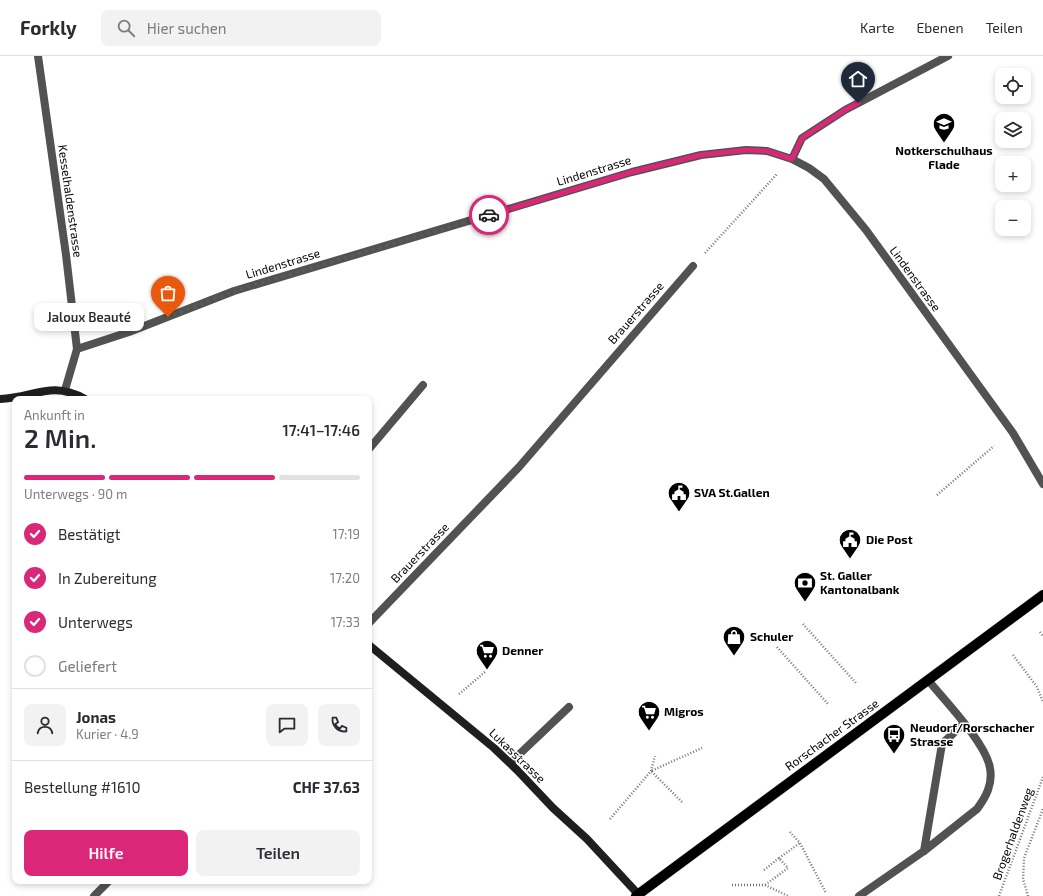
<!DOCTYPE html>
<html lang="de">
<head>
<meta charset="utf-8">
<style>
	body { margin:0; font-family:"Exo 2",sans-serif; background:#f2f2f3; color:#2b2b33; height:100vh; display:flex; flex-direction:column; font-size:15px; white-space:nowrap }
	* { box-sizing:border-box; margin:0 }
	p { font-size:13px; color:#7c7c81 }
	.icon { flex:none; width:22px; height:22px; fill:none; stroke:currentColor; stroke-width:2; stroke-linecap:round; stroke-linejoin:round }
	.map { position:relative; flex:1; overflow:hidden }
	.details { position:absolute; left:12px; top:340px; width:360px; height:488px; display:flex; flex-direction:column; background:#fff; border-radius:8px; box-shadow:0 2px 6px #0003 }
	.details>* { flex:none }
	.buttons { position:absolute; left:995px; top:12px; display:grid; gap:8px }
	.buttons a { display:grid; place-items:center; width:36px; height:36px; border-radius:8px; background:#fff; box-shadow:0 2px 6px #0003; font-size:20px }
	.pin { position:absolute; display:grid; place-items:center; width:34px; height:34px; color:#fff; margin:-41px -17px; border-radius:50% 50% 50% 0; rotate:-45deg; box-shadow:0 0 4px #0007 }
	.pin .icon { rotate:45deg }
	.courier { position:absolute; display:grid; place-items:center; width:40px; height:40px; margin:-20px; border:3px solid #db2777; border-radius:50%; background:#fff; color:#222; box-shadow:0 1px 5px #0007 }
	.bubble { position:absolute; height:28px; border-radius:8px; background:#fff; box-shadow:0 2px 6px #0003; font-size:13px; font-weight:600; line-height:28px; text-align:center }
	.overview em { font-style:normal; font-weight:600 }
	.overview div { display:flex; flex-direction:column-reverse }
	.overview { display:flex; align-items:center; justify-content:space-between; height:68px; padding:0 12px }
	h1 { font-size:26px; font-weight:600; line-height:30px }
	.bar { display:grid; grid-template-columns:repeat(4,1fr); gap:6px 4px; align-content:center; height:48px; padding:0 12px }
	.bar i { height:5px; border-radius:3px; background:#e1e1e2 }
	.bar .on { background:#db2777 }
	.bar p { grid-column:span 4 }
	.line { display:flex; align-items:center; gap:10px; padding:0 12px; border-top:1px solid #e1e1e2 }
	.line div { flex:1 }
	.round { display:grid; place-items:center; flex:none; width:42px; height:42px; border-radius:8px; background:#f2f2f3 }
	ol { padding:0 12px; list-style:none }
	li { display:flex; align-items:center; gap:12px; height:44px }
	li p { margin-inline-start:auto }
	li .icon { padding:4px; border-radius:50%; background:#db2777; color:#fff; stroke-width:4 }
	li:last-child { color:#7c7c81 }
	li i { width:22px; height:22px; border:2px solid #e1e1e2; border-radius:50% }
	.button { display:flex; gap:8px; margin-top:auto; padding:8px 12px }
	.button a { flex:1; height:46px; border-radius:8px; background:#db2777; color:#fff; font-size:16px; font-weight:600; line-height:46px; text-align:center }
	.button a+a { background:#f2f2f3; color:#2b2b33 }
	header { display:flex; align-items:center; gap:24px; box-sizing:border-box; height:56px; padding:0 20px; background:#fff; border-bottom:1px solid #e1e1e2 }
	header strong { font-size:19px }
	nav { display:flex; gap:22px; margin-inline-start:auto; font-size:14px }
	.search { width:280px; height:36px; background:#f2f2f3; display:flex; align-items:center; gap:10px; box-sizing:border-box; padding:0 14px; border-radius:8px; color:#7c7c81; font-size:15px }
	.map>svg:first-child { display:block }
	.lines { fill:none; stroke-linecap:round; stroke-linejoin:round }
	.primary-casing { stroke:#dbdbdb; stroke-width:11 }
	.path { stroke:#747474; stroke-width:2.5; stroke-dasharray:1 2; stroke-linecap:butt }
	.service { stroke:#525252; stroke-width:8 }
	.minor { stroke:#525252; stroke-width:8 }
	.tertiary { stroke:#525252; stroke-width:8 }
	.secondary { stroke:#1f1f1f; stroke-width:8 }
	.primary { stroke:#000; stroke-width:10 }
	.done { stroke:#595959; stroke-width:4; stroke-dasharray:0 7.2 }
	.route { stroke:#db2777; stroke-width:5 }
	.labels { text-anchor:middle; stroke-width:3; stroke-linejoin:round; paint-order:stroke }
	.poi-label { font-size:12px; font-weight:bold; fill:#000; stroke:#fff; text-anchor:start }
	.street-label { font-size:12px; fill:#000; stroke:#fff }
</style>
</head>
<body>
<header>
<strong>Forkly</strong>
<div class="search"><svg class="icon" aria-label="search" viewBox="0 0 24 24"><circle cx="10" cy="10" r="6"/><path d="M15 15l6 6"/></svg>Hier suchen</div>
<nav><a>Karte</a><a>Ebenen</a><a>Teilen</a></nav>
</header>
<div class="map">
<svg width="1043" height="840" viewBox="0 0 1043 840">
	<rect width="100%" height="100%" fill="#fff"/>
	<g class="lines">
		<!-- primary casing -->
		<g class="primary-casing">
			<path id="primary" d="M636 840 1043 539"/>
		</g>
		<!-- path -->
		<path class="path" d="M705 197 777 118
			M937 439 994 390
			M803 568 856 627
			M1040 576 1043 580
			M777 591 828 648
			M1013 599 1037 631 1043 646
			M459 638 485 616
			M682 746 651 715 702 692
			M610 763 651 715 655 700
			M790 776 800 787 826 837
			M779 802 800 787
			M764 814 779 802 788 812 765 829
			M732 829H765L788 840
			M999 840 1043 721
			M1028 840 1023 823 1024 802 1043 753"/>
		<!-- service -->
		<path class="service" d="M369 393 423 329
			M510 707 569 651
			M924 795 942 688 964 667
			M859 840 924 795 977 753C986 741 993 728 990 712 986 687 945 645 928 624"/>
		<!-- minor -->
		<path class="minor" d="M38 0 66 199 77 293
			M792 103 802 82 845 54 948 0
			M369 567 519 411 693 210
			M94 840 109 825"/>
		<!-- tertiary -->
		<path class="tertiary" d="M65 334 77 293 129 276 234 235 632 116 701 99 746 94 767 95 792 103 809 112 824 123 866 174 1013 377 1043 428"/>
		<!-- secondary -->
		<path class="secondary" d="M0 343C34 342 51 324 85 343
			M369 589 494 692 517 714 553 752 587 783 638 838"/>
		<!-- primary -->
		<use href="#primary" class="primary"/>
	</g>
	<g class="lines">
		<!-- done -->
		<path class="done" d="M168 261 234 235 489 159"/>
		<!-- route -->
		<path class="route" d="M489 159 632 116 701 99 746 94 767 95 792 103 802 82 845 54 858 47"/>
	</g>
	<!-- icons -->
	<defs>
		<g id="school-pin" transform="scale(1.15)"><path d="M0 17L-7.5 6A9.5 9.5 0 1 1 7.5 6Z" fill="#000" stroke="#fff"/><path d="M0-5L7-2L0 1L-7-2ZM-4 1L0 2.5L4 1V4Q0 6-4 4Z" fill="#fff"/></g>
		<g id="civic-pin" transform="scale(1.15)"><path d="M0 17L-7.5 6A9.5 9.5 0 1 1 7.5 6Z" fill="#000" stroke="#fff"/><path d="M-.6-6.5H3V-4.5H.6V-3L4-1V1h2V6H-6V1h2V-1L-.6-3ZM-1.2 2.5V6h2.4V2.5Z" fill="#fff"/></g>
		<g id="bank-pin" transform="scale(1.15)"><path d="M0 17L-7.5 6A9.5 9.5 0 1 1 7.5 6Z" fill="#000" stroke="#fff"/><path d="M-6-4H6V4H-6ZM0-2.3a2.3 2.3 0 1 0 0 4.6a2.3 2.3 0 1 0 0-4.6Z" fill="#fff"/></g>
		<g id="shop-pin" transform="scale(1.15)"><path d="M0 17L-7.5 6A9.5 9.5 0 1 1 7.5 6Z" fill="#000" stroke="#fff"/><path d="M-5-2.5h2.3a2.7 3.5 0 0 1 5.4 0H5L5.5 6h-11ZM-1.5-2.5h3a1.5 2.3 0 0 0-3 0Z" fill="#fff"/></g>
		<g id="supermarket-pin" transform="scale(1.15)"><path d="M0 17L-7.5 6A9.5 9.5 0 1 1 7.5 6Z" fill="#000" stroke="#fff"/><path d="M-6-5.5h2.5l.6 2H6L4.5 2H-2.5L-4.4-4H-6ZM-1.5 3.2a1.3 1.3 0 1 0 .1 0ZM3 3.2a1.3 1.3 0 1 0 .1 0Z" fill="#fff"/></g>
		<g id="bus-pin" transform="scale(1.15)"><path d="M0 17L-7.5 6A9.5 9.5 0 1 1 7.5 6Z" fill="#000" stroke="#fff"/><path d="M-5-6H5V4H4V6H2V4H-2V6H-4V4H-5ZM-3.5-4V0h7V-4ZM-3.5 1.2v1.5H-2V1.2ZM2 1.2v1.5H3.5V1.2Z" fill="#fff"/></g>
	</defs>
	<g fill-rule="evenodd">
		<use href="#school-pin" x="944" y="68"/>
		<use href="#civic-pin" x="679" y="437"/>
		<use href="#civic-pin" x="850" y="484"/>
		<use href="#bank-pin" x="805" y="527"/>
		<use href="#shop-pin" x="734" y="581"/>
		<use href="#supermarket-pin" x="487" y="595"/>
		<use href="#supermarket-pin" x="649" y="656"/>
		<use href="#bus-pin" x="894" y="679"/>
	</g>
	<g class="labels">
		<!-- poi labels -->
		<g class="poi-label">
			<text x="944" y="99" text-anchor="middle">Notkerschulhaus<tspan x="944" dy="14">Flade</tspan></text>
			<text x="694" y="441">SVA St.Gallen</text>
			<text x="866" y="488">Die Post</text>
			<text x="820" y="524">St. Galler<tspan x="820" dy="14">Kantonalbank</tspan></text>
			<text x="750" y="585">Schuler</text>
			<text x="502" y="599">Denner</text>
			<text x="664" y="660">Migros</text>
			<text x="910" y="676">Neudorf/Rorschacher<tspan x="910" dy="14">Strasse</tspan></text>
		</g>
		<!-- street labels -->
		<g class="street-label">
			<text transform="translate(594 115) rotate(-17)" y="4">Lindenstrasse</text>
			<text transform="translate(70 145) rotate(82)" y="4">Kesselhaldenstrasse</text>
			<text transform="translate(283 208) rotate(-17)" y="4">Lindenstrasse</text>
			<text transform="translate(915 223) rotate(54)" y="4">Lindenstrasse</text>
			<text transform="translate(636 257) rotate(-49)" y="4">Brauerstrasse</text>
			<text transform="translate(420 497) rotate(-46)" y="4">Brauerstrasse</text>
			<text transform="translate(832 679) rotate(-36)" y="4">Rorschacher Strasse</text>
			<text transform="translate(517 700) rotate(44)" y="4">Lukasstrasse</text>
			<text transform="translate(1013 778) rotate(-70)" y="4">Brogerhaldenweg</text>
		</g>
	</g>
</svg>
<div class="buttons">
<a><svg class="icon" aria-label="locate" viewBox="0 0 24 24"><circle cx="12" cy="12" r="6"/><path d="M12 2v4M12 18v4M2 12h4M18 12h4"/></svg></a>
<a><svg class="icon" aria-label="layers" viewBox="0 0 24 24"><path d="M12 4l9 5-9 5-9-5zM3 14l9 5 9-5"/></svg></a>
<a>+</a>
<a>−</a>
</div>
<div class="pin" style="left:168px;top:261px;background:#ea580c"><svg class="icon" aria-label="bag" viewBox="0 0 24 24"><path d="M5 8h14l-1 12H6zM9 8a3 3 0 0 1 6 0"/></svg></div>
<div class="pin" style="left:858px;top:47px;background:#1f2937"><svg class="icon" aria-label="home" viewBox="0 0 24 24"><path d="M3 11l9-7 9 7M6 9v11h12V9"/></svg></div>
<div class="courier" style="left:489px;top:159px"><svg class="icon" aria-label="car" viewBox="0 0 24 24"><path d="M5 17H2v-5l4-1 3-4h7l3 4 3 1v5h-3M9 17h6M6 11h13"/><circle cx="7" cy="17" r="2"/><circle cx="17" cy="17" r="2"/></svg></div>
<div class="bubble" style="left:34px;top:247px;width:110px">Jaloux Beauté</div>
<section class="details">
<div class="overview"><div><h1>2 Min.</h1><p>Ankunft in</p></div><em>17:41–17:46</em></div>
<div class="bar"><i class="on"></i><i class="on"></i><i class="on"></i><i></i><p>Unterwegs · 90 m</p></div>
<ol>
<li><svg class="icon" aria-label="check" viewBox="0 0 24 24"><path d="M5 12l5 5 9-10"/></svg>Bestätigt<p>17:19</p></li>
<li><svg class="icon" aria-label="check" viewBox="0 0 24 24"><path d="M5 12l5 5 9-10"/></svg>In Zubereitung<p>17:20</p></li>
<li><svg class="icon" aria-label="check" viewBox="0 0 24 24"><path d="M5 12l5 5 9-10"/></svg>Unterwegs<p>17:33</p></li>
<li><i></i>Geliefert</li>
</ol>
<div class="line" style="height:72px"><a class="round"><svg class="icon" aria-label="person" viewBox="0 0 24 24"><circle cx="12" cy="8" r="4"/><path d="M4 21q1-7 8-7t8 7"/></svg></a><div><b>Jonas</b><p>Kurier · 4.9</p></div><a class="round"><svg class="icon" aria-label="chat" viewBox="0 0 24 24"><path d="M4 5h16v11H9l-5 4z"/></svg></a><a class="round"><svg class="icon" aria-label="phone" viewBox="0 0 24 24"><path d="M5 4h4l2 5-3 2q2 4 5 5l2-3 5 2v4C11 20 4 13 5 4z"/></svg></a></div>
<div class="line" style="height:52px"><div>Bestellung #1610</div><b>CHF 37.63</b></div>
<div class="button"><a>Hilfe</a><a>Teilen</a></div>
</section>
</div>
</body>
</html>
